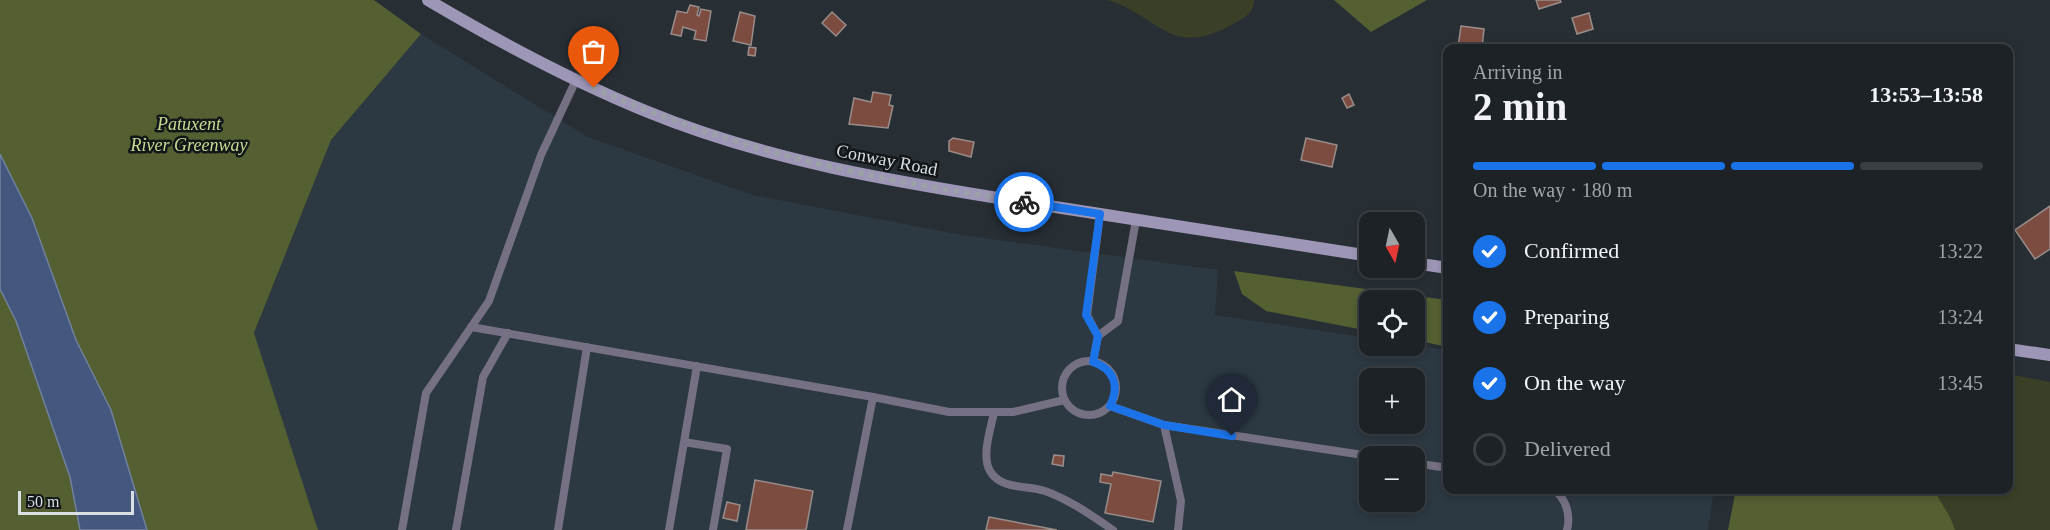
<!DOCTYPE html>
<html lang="en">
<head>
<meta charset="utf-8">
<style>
	body { margin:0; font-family:"Times New Roman",serif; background:#252a2f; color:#f1f3f6; height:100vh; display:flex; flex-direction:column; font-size:22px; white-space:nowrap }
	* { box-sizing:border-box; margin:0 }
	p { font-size:20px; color:#a0a4a7 }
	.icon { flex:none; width:33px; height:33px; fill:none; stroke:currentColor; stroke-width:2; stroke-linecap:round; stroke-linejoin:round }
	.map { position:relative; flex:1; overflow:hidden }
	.side { position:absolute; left:1443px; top:44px; width:570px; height:450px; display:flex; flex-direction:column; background:#1d2227; border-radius:12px; box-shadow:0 3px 9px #0003,0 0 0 2px #3b3f44 }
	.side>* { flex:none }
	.needle { width:39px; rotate:171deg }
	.controls { position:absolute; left:1359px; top:212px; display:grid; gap:12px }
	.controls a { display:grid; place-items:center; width:66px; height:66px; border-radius:12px; background:#1d2227; box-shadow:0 3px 9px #0003,0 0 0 2px #3b3f44; font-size:30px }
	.scale { position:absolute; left:18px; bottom:15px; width:116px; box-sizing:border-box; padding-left:6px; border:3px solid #dadfe3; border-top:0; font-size:16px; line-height:21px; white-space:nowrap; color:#dadfe3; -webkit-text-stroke:4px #131618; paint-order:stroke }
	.pin { position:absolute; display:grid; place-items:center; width:51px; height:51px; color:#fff; margin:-62px -26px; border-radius:50% 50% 50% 0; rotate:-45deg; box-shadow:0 0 6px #0007 }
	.pin .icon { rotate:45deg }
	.courier { position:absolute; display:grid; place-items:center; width:60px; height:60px; margin:-30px; border:4px solid #1a73e8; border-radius:50%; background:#fff; color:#222; box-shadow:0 2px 8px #0007 }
	.overview em { font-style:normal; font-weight:700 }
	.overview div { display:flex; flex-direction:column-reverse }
	.overview { display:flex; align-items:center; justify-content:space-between; height:102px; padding:0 30px }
	h1 { font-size:39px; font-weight:700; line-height:45px }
	.bar { display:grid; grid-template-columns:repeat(4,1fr); gap:9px 6px; align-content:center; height:72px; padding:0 30px }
	.bar i { height:8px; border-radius:4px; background:#3b3f44 }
	.bar .active { background:#1a73e8 }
	.bar p { grid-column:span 4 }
	ol { padding:0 30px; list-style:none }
	li { display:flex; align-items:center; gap:18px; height:66px }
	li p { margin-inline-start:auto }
	li .icon { padding:6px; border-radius:50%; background:#1a73e8; color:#fff; stroke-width:4 }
	li:last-child { color:#a0a4a7 }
	li i { width:33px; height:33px; border:3px solid #3b3f44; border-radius:50% }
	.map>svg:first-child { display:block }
	.built { fill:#2c3842; fill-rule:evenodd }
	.green { fill:#394027 }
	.forest { fill:#546032 }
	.water { fill:#44587f; stroke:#71809d; stroke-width:1.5 }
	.building { fill:#7d4c41; stroke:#988d8a; stroke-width:1.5 }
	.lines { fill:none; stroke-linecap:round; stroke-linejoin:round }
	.lane { stroke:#767084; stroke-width:8 }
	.secondary { stroke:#9e96b6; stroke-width:12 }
	.done { stroke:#9ba1a6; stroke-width:6; stroke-dasharray:0 10.8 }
	.route { stroke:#1a73e8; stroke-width:8 }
	.labels { text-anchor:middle; stroke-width:5; stroke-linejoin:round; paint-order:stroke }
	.park-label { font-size:18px; font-style:italic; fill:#c7db91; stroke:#131618 }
	.street-label { font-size:18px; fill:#dadfe3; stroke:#131618 }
</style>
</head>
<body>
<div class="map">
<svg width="2050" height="530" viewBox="0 0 2050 530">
	<rect width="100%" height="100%" fill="#272e34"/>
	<!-- built -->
	<path class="built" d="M421 34 588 137 753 195 962 235 1218 270 1215 315 1369 338 1370 345H1415L1447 350 1448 489H1714L1708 530H318L254 334 331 140ZM1370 378H1414V423H1370ZM1370 456H1414V501H1370Z"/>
	<!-- green -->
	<path class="green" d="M1107 0H1254C1255 12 1244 18 1235 23 1169 61 1160 15 1107 0Z
		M2009 374 2050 382V530H1768L1775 489H2008Z"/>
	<!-- forest -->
	<path class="forest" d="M0 0H374L421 34 331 140 254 333 318 530H0Z
		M1334 0H1427L1371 32Z
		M1234 271 1447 300V347L1415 340 1414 300H1370L1369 331 1266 311 1242 294Z
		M1736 489H1933L1950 517 1955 530H1728Z"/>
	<!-- water -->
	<path class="water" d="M0 154 32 218 76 340 111 410 147 530H80L70 477 16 321 0 289Z"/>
	<!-- building -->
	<path class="building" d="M1536 0H1560L1561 2 1539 9Z
		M690 5 699 7 697 15 699 16 701 9 711 11 706 41 694 39 696 31 683 27 681 36 671 34 677 11 687 13Z
		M740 12 755 16 751 45 733 41Z
		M832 12 846 25 836 36 822 23Z
		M1589 13 1593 29 1577 34 1572 18Z
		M1461 26 1484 29 1482 48 1458 47Z
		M749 47 756 48 755 56 748 55Z
		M873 92 891 95 889 105 893 106 888 128 849 124 854 98 871 102Z
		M1349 94 1354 105 1347 108 1342 98Z
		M953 138 974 142 971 157 949 151V141Z
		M1306 138 1337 145 1332 167 1301 160Z
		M2050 206V249L2035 259 2015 230Z
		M1054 455 1064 456 1063 466 1052 464Z
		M1113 472 1161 481 1153 522 1105 513 1111 484 1100 482 1101 474 1112 476Z
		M755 480 813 491 806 530H746Z
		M727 502 740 505 737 521 723 518Z
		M989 517 1057 530H986Z"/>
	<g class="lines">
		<!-- lane -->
		<path class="lane" d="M471 327 873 397
			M1098 336 1118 321 1136 220
			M1062 388a27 27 0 1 1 54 0a27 27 0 1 1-54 0Z
			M1093 362 1098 336 1087 315 1100 214
			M1110 406 1164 425 1370 456
			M994 412C991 429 981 455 990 471 1001 490 1027 485 1045 491 1070 500 1091 515 1113 530
			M1164 425 1181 501 1178 530
			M684 442 727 449 713 530
			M1414 463 1448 468
			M1553 489C1566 498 1571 515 1567 530
			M402 530 426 393 489 301 541 155 576 80
			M456 530 483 377 508 333
			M558 530 587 347
			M669 530 697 366
			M847 530 873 397 949 412H1013L1064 400"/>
		<!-- secondary -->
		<path class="secondary" d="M428 0C499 42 572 81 648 112 768 161 896 182 1023 202 1138 221 1254 238 1370 256
			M1414 263 1448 268
			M2008 349 2050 355"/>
	</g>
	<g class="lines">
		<!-- done -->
		<path class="done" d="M594 88C736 152 872 179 1024 202"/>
		<!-- route -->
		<path class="route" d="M1024 202 1100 214 1086 315 1098 336 1093 362C1114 369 1120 386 1110 406L1164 425 1232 436"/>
	</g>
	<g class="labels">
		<!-- park labels -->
		<g class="park-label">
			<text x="189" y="130">Patuxent<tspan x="189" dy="21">River Greenway</tspan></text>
		</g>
		<!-- street labels -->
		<g class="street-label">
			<text transform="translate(887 160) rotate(11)" y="6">Conway Road</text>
		</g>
	</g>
</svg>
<div class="controls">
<a><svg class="needle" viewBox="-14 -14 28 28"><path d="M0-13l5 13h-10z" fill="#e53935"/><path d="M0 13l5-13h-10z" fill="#a0a4a7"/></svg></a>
<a><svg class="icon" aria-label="locate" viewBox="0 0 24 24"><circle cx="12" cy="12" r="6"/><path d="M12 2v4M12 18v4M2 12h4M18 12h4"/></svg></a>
<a>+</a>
<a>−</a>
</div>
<div class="scale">50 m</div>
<div class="pin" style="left:594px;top:88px;background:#ea580c"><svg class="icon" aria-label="bag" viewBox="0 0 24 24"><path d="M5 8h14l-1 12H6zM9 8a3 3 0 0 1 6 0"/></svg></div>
<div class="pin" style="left:1232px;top:436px;background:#1f2937"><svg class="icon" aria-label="home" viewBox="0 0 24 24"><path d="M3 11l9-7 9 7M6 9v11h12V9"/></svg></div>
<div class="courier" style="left:1024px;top:202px"><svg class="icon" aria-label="bike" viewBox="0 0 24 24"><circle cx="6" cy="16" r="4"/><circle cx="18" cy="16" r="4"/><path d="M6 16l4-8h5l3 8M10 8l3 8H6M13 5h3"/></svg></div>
<section class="side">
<div class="overview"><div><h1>2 min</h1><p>Arriving in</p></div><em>13:53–13:58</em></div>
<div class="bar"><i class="active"></i><i class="active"></i><i class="active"></i><i></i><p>On the way · 180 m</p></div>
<ol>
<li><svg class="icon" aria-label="check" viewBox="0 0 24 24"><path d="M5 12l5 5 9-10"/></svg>Confirmed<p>13:22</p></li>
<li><svg class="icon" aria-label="check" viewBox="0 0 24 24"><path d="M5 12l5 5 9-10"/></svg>Preparing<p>13:24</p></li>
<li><svg class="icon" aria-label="check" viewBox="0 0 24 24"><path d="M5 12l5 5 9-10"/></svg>On the way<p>13:45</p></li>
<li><i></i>Delivered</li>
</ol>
</section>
</div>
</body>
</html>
